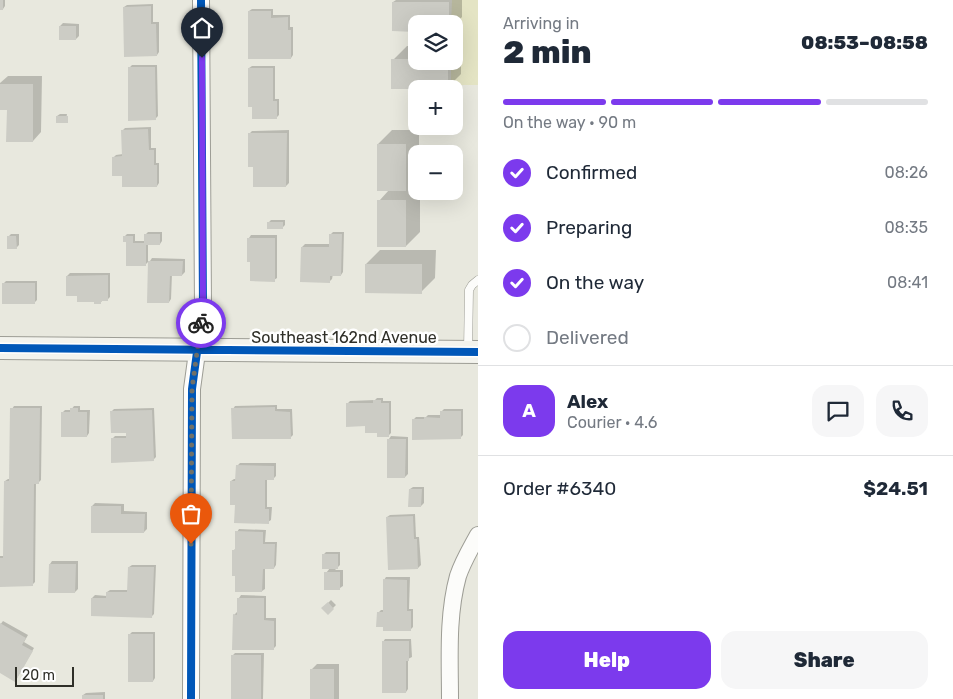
<!DOCTYPE html>
<html lang="en">
<head>
<meta charset="utf-8">
<style>
	body { margin:0; font-family:Rubik,sans-serif; background:#f6f6f7; color:#1f2937; height:100vh; display:flex; flex-direction:column; font-size:19px; white-space:nowrap }
	* { box-sizing:border-box; margin:0 }
	p { font-size:16px; color:#747a83 }
	.icon { flex:none; width:28px; height:28px; fill:none; stroke:currentColor; stroke-width:2; stroke-linecap:round; stroke-linejoin:round }
	.map { position:relative; flex:1; overflow:hidden }
	.drawer { display:flex; flex-direction:column; background:#fff; width:475px }
	.drawer>* { flex:none }
	.buttons { position:absolute; left:408px; top:15px; display:grid; gap:10px }
	.buttons a { display:grid; place-items:center; width:55px; height:55px; border-radius:10px; background:#fff; box-shadow:0 5px 20px #0002; font-size:25px }
	.scale { position:absolute; left:15px; bottom:12px; width:59px; box-sizing:border-box; padding-left:5px; border:2px solid #2f2f28; border-top:0; font-size:14px; line-height:18px; white-space:nowrap; color:#2f2f28; -webkit-text-stroke:4px #fff; paint-order:stroke }
	.pin { position:absolute; display:grid; place-items:center; width:42px; height:42px; color:#fff; margin:-51px -21px; border-radius:50% 50% 50% 0; rotate:-45deg; box-shadow:0 0 5px #0007 }
	.pin .icon { rotate:45deg }
	.courier { position:absolute; display:grid; place-items:center; width:50px; height:50px; margin:-25px; border:4px solid #7c3aed; border-radius:50%; background:#fff; color:#222; box-shadow:0 1px 6px #0007 }
	.overview em { font-style:normal; font-weight:800 }
	.overview div { display:flex; flex-direction:column-reverse }
	.overview { display:flex; align-items:center; justify-content:space-between; height:85px; padding:0 25px }
	h1 { font-size:32px; font-weight:800; line-height:38px }
	.bar { display:grid; grid-template-columns:repeat(4,1fr); gap:8px 5px; align-content:center; height:60px; padding:0 25px }
	.bar i { height:6px; border-radius:4px; background:#e0e1e3 }
	.bar .active { background:#7c3aed }
	.bar p { grid-column:span 4 }
	.line { display:flex; align-items:center; gap:12px; padding:0 25px; border-top:1px solid #e0e1e3 }
	.line div { flex:1 }
	.round { display:grid; place-items:center; flex:none; width:52px; height:52px; border-radius:15px; background:#f6f6f7 }
	ol { padding:0 25px; list-style:none }
	li { display:flex; align-items:center; gap:15px; height:55px }
	li p { margin-inline-start:auto }
	li .icon { padding:5px; border-radius:50%; background:#7c3aed; color:#fff; stroke-width:4 }
	li:last-child { color:#747a83 }
	li i { width:28px; height:28px; border:2px solid #e0e1e3; border-radius:50% }
	.cta { display:flex; gap:10px; margin-top:auto; padding:10px 25px }
	.cta a { flex:1; height:58px; border-radius:15px; background:#7c3aed; color:#fff; font-size:20px; font-weight:800; line-height:58px; text-align:center }
	.cta a+a { background:#f6f6f7; color:#1f2937 }
	main { display:flex; flex:1; min-height:0 }
	.map>svg:first-child { display:block }
	.green { fill:#e4e4c4 }
	.shadow { fill:#0003 }
	.building { fill:#ccccc5 }
	.lines { fill:none; stroke-linecap:round; stroke-linejoin:round }
	.service-casing { stroke:#9d9d95; stroke-width:9 }
	.minor-casing { stroke:#9d9d95; stroke-width:18 }
	.secondary-casing { stroke:#9d9d95; stroke-width:24 }
	.service { stroke:#fcfcfa; stroke-width:8 }
	.minor { stroke:#fcfcfa; stroke-width:16 }
	.secondary { stroke:#f3f3ed; stroke-width:22 }
	.cycleway-casing { stroke:#fff; stroke-width:11 }
	.cycleway { stroke:#0057b8; stroke-width:8 }
	.done { stroke:#707068; stroke-width:5; stroke-dasharray:0 9 }
	.route { stroke:#7c3aed; stroke-width:6 }
	.labels { text-anchor:middle; stroke-width:5; stroke-linejoin:round; paint-order:stroke }
	.street-label { font-size:16px; fill:#2f2f28; stroke:#fff }
</style>
</head>
<body>
<main>
<div class="map">
<svg width="478" height="699" viewBox="0 0 478 699">
	<rect width="100%" height="100%" fill="#e8e8de"/>
	<!-- green -->
	<path class="green" d="M452 0H478V85H451V61H454V24H451Z"/>
	<!-- shadow -->
	<path class="shadow" d="M0 0H5V6L3 9H0Z
		M396 0H462V17L454 25V24H416V30H393V2Z
		M153 4V22H159V52L157 55 124 7 127 5Z
		M252 9H273V15H290V27H293V55L291 58 249 11Z
		M63 23 79 24V36L76 39 60 26Z
		M407 46H416V61H454V46H461V74L447 88 393 60Z
		M132 65H157L158 116 155 119 129 68Z
		M252 66H275V99H279V115L276 118 249 68Z
		M8 76H42L41 132 33 141 8 109H0V83Z
		M60 114H67L66 120 57 116Z
		M151 127V148H156V163H159V183L157 186 123 175 114 157 116 155 123 154V130L125 128Z
		M289 130V183L286 186 254 166 249 134 252 131Z
		M392 130H419V154H416V179L409 187H416V191H420V232L406 246 379 201 389 190 378 144Z
		M271 220H285V225L282 228 268 223Z
		M148 232H162V241L160 244H148V262L145 265 124 237 127 234H135V241H145V235Z
		M333 232H344L343 272 341 275 333 274 332 279 330 281 302 247 305 244H330V235Z
		M11 234H19V245L16 248 8 237Z
		M251 235H277V278L274 280 249 238Z
		M380 250H436L435 278 421 292 366 264Z
		M152 258 185 259V272L182 275 172 274 171 299 169 302 150 261Z
		M70 273H110V297L107 300H103L100 303 79 295 67 276Z
		M6 281H37V300L34 303 4 283Z
		M377 398H383V401H391V433L388 436 378 431 347 404 350 401 375 400Z
		M277 405V409H292L293 435 290 438 233 409 235 406Z
		M14 406H42L41 480 38 483H36L35 582 32 585H0V556H4L5 481 8 479H11L12 409Z
		M74 406H80V410H90L89 433 87 436 63 412 65 410H71Z
		M154 408 156 457 153 460 112 439 115 436H127V432L112 411 114 409Z
		M444 409H463V435L460 438 413 420 416 417H426L428 415H441V412Z
		M391 436 408 437V474L405 477 389 439Z
		M240 463H276V476L273 479H267V507H272L271 520 268 522 236 504 231 481 234 479H237V466Z
		M413 487H424V503L421 506 410 489Z
		M95 503 124 504V511L147 512V529L144 532 92 506Z
		M415 514 416 537H419L421 565 418 568 387 517 390 515Z
		M239 529 266 530 265 542H277L276 565 274 568H265V589L262 591 233 551 236 548 237 532Z
		M326 552H340V565L335 570H343V586L340 588 326 573 330 568 323 555Z
		M52 561H78V589L75 592 50 564Z
		M132 565H156L154 614 152 616 92 598 95 595 107 596V592L110 590H129V567Z
		M386 577H410L409 609H413V627L410 630 384 625 378 613 381 610H384V580Z
		M241 595 266 596V618H276V646L273 649 234 615 237 612H239V598Z
		M331 600 336 605 328 613 323 608Z
		M3 621 28 635 24 642 34 648 17 678 0 672V625Z
		M132 632H155V678L153 681 130 634Z
		M385 639H411L412 657 408 659V689L406 692 383 642Z
		M235 653H264L263 699H235L232 656Z
		M317 664H339V699H311V670Z
		M105 692V699H83V695L86 693Z"/>
	<!-- building -->
	<path class="building" d="M0 0H3V10H0Z
		M392 2H449V24H416V32L392 31Z
		M151 6V24H156L157 56 124 57 123 7Z
		M248 11H271V18L288 17V30H291V59H248Z
		M59 26H76V40H59Z
		M391 59H416V61H448V89H391Z
		M128 67H155L156 120 128 121Z
		M248 68H273V101H277V119H252V107H248Z
		M0 84H33V142H6L7 110H0Z
		M56 116H68V123H56Z
		M148 129 149 150H154V165H157V187H122V176H112V157L122 156 121 130Z
		M248 133H287L286 187H253V167H248Z
		M377 144H406V191H377Z
		M377 200H406V247H377Z
		M267 222H283V229H267Z
		M144 234H160V245H146V266H126V242H123V236H133V243H144Z
		M329 234H342L341 276H330V283L300 282 301 247H329Z
		M7 236H16L17 249H7Z
		M247 238H275V282L250 281V262H247Z
		M148 261H183L182 276H170L169 303H147Z
		M365 264H422V294L365 293Z
		M108 275V301H101V304H94V302H77V296H66V276Z
		M2 283H35V304H2Z
		M373 400H381V403H389V437H377V433H365V426L346 427V403H373Z
		M275 407V411L290 412 291 439H232L231 408Z
		M10 408H40L39 484H34L33 586 0 587V558H3L4 481H9Z
		M70 408H78V412H87V437H61V412H70Z
		M152 410 154 461 111 463V438H126V433H111L110 411Z
		M440 411H461V439L412 440V419H424V417L440 418Z
		M387 439H406L405 478H387Z
		M236 465 274 466V480H265V509H269V524L234 523 235 505H230V481H235Z
		M409 489H422L421 507H408Z
		M91 506H121V514H145L144 533H91Z
		M413 516 414 539H417L418 569 388 570 386 517Z
		M235 531 263 532V544H275L274 569H263L262 592H235V576H232V550H235Z
		M322 554H338V569H322Z
		M49 564H76L75 593H48Z
		M128 567H154L152 618 91 616V598H106V592H127Z
		M324 572H340V590H324Z
		M383 579 407 580V611H411V631H383V627H376L377 612H383Z
		M237 598H264V620L274 621V650H232L233 614 237 615Z
		M328 602 334 609 328 615 321 608Z
		M0 623 26 638 22 645 33 651 15 682 0 673Z
		M128 634H153V682H128Z
		M382 641H409V661H406V693H382Z
		M231 655H261V699H231Z
		M310 669H334V699H310Z
		M82 695H103V699H82Z"/>
	<g class="lines">
		<!-- service casing -->
		<g class="service-casing">
			<path id="service" d="M468 350 469 290 472 285 478 280"/>
		</g>
		<!-- minor casing -->
		<g class="minor-casing">
			<path id="minor" d="M191 699 192 389 203 308 201 0
				M450 699C450 659 447 616 458 576 463 561 471 548 478 535"/>
		</g>
		<!-- secondary casing -->
		<g class="secondary-casing">
			<path id="secondary" d="M0 348 478 352"/>
		</g>
		<!-- service -->
		<use href="#service" class="service"/>
		<!-- minor -->
		<use href="#minor" class="minor"/>
		<!-- secondary -->
		<use href="#secondary" class="secondary"/>
		<!-- cycleway casing -->
		<g class="cycleway-casing">
			<path id="cycleway" d="M0 348 478 352
				M191 699 192 389 203 308 201 0"/>
		</g>
		<!-- cycleway -->
		<use href="#cycleway" class="cycleway"/>
	</g>
	<g class="lines">
		<!-- done -->
		<path class="done" d="M191 544 192 389 201 323"/>
		<!-- route -->
		<path class="route" d="M201 323 203 308 202 58"/>
	</g>
	<g class="labels">
		<!-- street labels -->
		<g class="street-label">
			<text x="344" y="343">Southeast 162nd Avenue</text>
		</g>
	</g>
</svg>
<div class="buttons">
<a><svg class="icon" aria-label="layers" viewBox="0 0 24 24"><path d="M12 4l9 5-9 5-9-5zM3 14l9 5 9-5"/></svg></a>
<a>+</a>
<a>−</a>
</div>
<div class="scale">20 m</div>
<div class="pin" style="left:191px;top:544px;background:#ea580c"><svg class="icon" aria-label="bag" viewBox="0 0 24 24"><path d="M5 8h14l-1 12H6zM9 8a3 3 0 0 1 6 0"/></svg></div>
<div class="pin" style="left:202px;top:58px;background:#1f2937"><svg class="icon" aria-label="home" viewBox="0 0 24 24"><path d="M3 11l9-7 9 7M6 9v11h12V9"/></svg></div>
<div class="courier" style="left:201px;top:323px"><svg class="icon" aria-label="bike" viewBox="0 0 24 24"><circle cx="6" cy="16" r="4"/><circle cx="18" cy="16" r="4"/><path d="M6 16l4-8h5l3 8M10 8l3 8H6M13 5h3"/></svg></div>
</div>
<section class="drawer">
<div class="overview"><div><h1>2 min</h1><p>Arriving in</p></div><em>08:53–08:58</em></div>
<div class="bar"><i class="active"></i><i class="active"></i><i class="active"></i><i></i><p>On the way · 90 m</p></div>
<ol>
<li><svg class="icon" aria-label="check" viewBox="0 0 24 24"><path d="M5 12l5 5 9-10"/></svg>Confirmed<p>08:26</p></li>
<li><svg class="icon" aria-label="check" viewBox="0 0 24 24"><path d="M5 12l5 5 9-10"/></svg>Preparing<p>08:35</p></li>
<li><svg class="icon" aria-label="check" viewBox="0 0 24 24"><path d="M5 12l5 5 9-10"/></svg>On the way<p>08:41</p></li>
<li><i></i>Delivered</li>
</ol>
<div class="line" style="height:90px"><b class="round" style="background:#7c3aed;color:#fff">A</b><div><b>Alex</b><p>Courier · 4.6</p></div><a class="round"><svg class="icon" aria-label="chat" viewBox="0 0 24 24"><path d="M4 5h16v11H9l-5 4z"/></svg></a><a class="round"><svg class="icon" aria-label="phone" viewBox="0 0 24 24"><path d="M5 4h4l2 5-3 2q2 4 5 5l2-3 5 2v4C11 20 4 13 5 4z"/></svg></a></div>
<div class="line" style="height:65px"><div>Order #6340</div><b>$24.51</b></div>
<div class="cta"><a>Help</a><a>Share</a></div>
</section>
</main>
</body>
</html>
